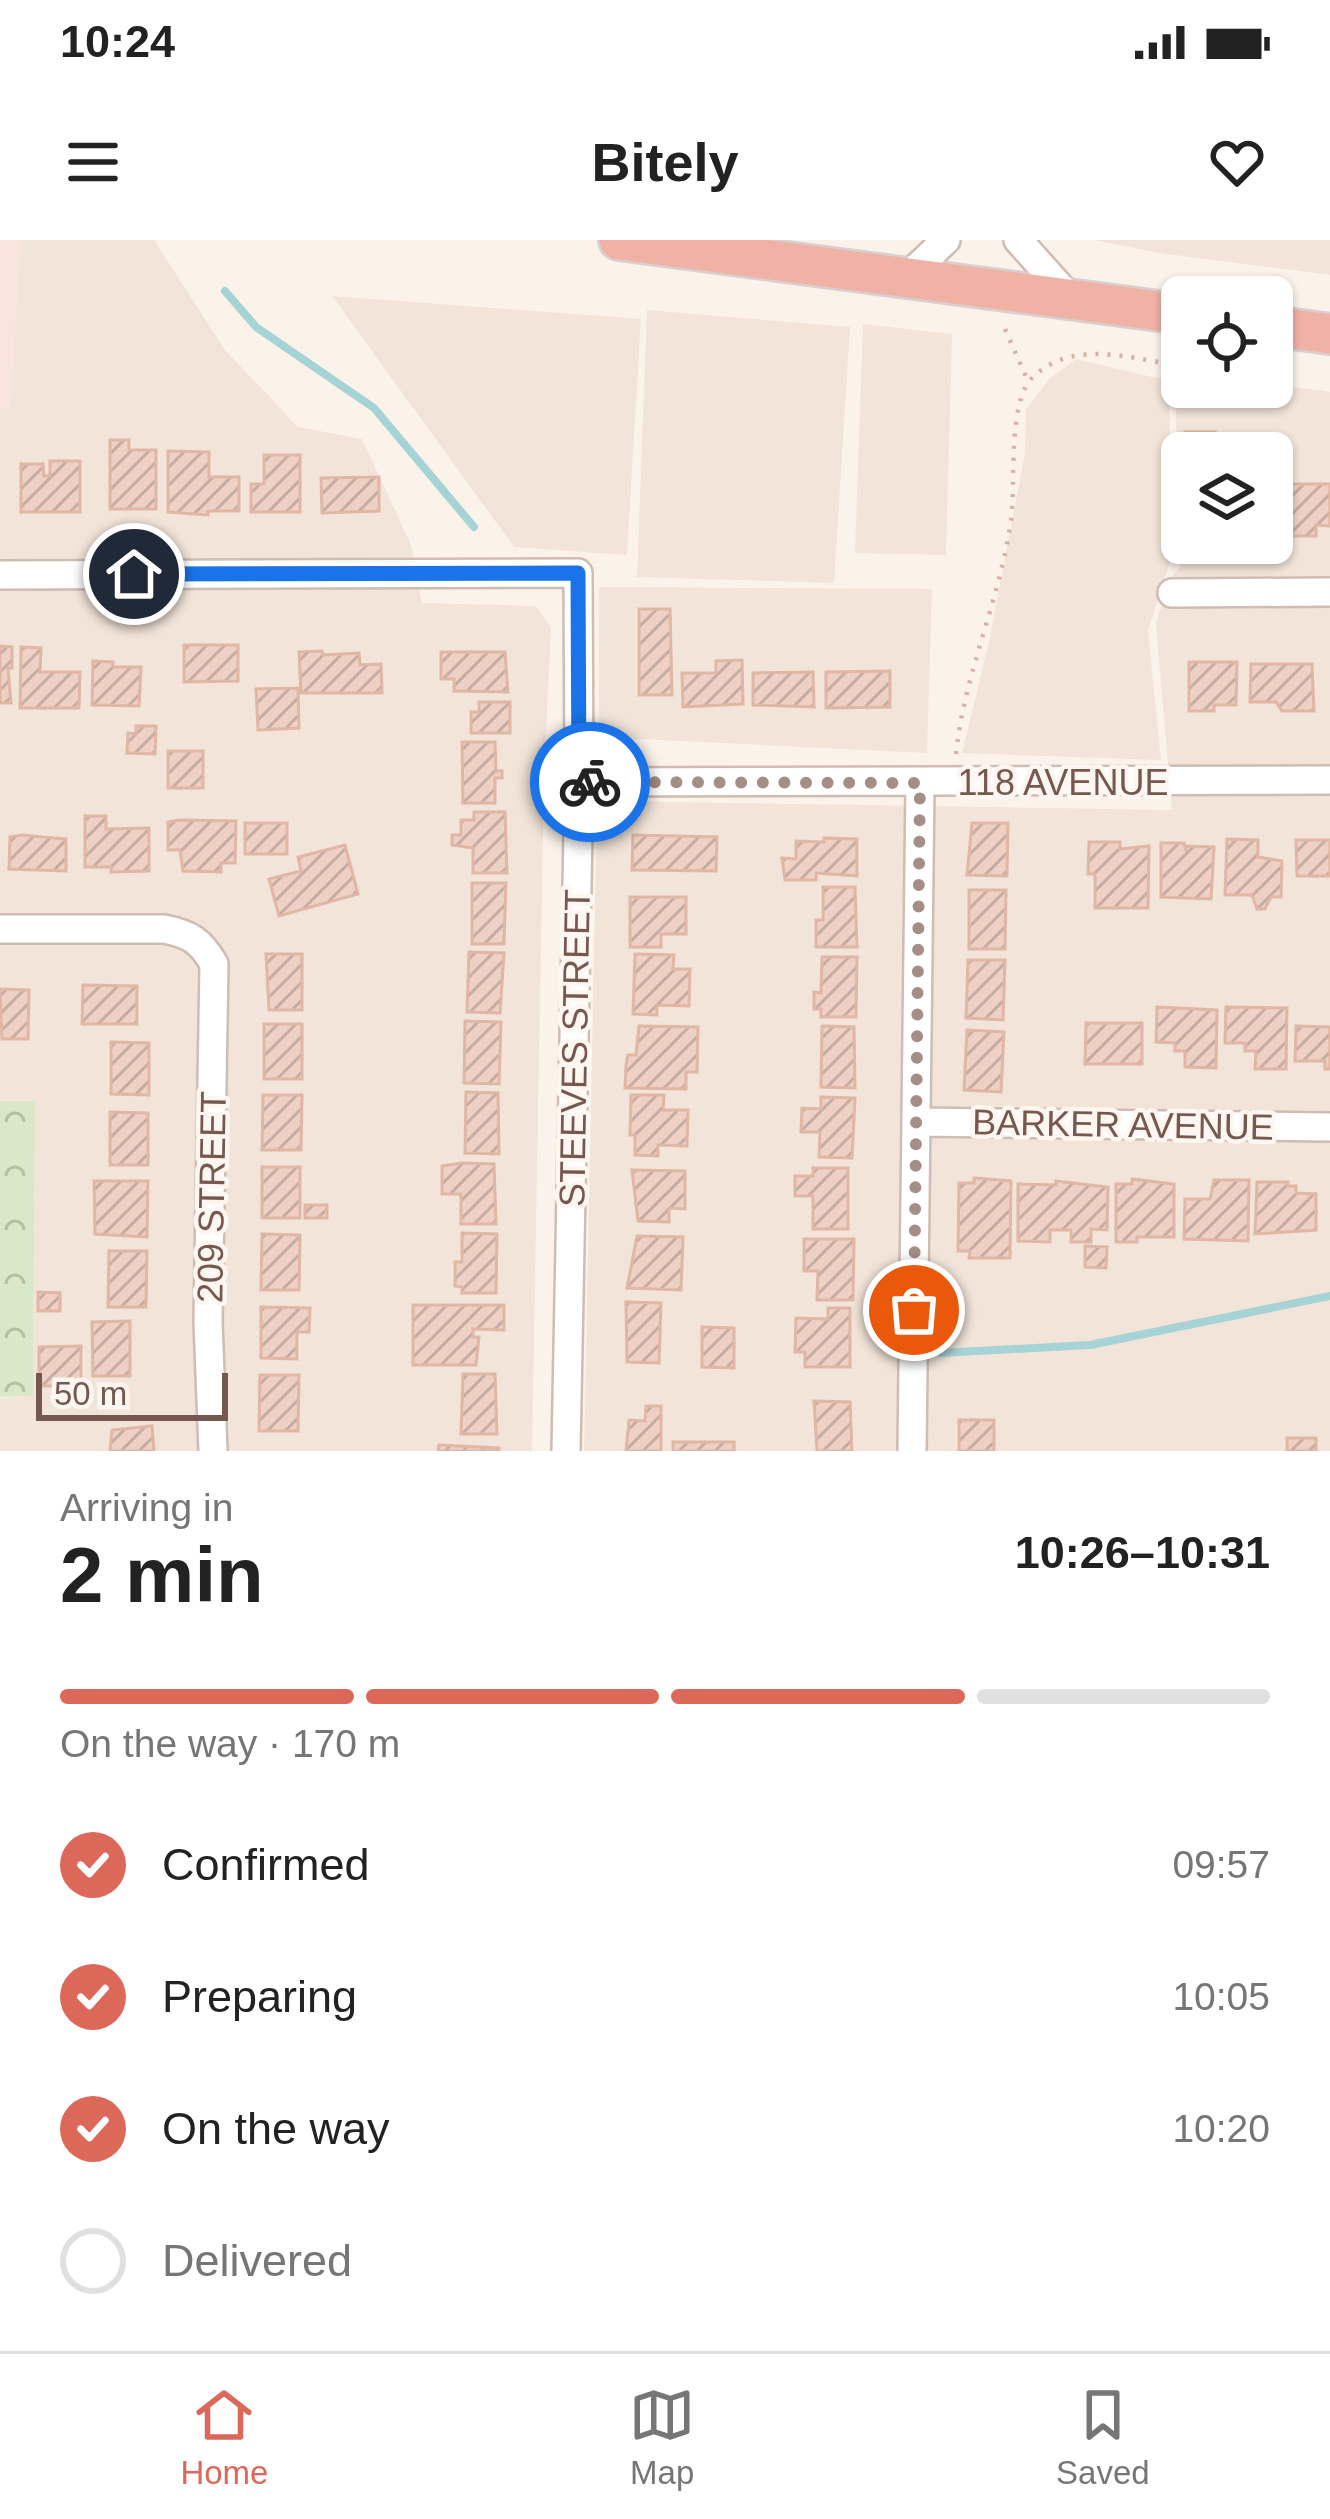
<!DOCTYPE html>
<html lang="en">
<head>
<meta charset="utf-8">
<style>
	body { margin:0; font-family:Arial,sans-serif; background:#f2f2f2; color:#222; height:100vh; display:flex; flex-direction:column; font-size:45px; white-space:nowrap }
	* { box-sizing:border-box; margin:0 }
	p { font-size:39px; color:#767676 }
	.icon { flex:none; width:66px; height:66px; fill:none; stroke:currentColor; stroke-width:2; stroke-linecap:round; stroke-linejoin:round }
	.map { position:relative; height:1211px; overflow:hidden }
	.details { display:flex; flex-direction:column; background:#fff; flex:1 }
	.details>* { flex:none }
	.tools { position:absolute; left:1161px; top:36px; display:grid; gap:24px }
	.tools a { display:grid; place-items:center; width:132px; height:132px; border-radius:18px; background:#fff; box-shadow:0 3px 9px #0004; font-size:60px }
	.scale { position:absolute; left:36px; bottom:30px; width:192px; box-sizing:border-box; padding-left:12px; border:6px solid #75584f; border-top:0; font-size:33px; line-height:42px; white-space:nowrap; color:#75584f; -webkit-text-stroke:9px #fef7f1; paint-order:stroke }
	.pin { position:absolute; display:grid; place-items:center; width:102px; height:102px; color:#fff; margin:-51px; border:6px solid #fff; border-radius:50%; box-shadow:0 3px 12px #0007 }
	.courier { position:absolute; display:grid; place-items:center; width:120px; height:120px; margin:-60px; border:9px solid #1a73e8; border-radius:50%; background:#fff; color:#222; box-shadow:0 3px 15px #0007 }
	.head em { font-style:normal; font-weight:700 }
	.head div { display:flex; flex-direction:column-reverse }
	.head { display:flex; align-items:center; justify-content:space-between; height:204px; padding:0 60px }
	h1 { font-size:78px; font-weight:700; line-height:90px }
	.bar { display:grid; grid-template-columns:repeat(4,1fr); gap:18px 12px; align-content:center; height:144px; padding:0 60px }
	.bar i { height:15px; border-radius:9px; background:#e0e0e0 }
	.bar .selected { background:#dc6859 }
	.bar p { grid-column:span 4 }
	ol { padding:0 60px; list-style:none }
	li { display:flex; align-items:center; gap:36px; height:132px }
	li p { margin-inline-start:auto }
	li .icon { padding:12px; border-radius:50%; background:#dc6859; color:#fff; stroke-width:4 }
	li:last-child { color:#767676 }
	li i { width:66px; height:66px; border:6px solid #e0e0e0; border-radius:50% }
	.status { display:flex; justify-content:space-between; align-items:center; height:84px; padding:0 60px; background:#fff; direction:ltr }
	.status svg { height:33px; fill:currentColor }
	header { display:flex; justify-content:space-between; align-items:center; height:156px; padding:0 60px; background:#fff; font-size:54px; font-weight:700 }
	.tabs { display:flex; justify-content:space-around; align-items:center; height:168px; border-top:3px solid #e0e0e0; background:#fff; font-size:33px; color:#767676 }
	.tabs a { display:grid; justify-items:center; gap:6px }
	.tabs .selected { color:#dc6859 }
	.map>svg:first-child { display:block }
	.residential { fill:#f2e4d9; fill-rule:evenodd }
	.commercial { fill:#fae4df }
	.park { fill:url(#park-crowns) }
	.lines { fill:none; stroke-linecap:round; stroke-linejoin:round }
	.stream { stroke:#a6d3d5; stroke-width:8 }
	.building { fill:url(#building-hatch); stroke:#e0b6a5; stroke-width:3 }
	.minor-casing { stroke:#cfbcb3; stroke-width:32 }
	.highway-casing { stroke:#d8d0ce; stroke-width:44 }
	.path { stroke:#d4b3a6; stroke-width:4.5; stroke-dasharray:3 9; stroke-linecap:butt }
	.minor { stroke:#fff; stroke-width:27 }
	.highway { stroke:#f1b2a6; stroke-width:39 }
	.done { stroke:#a48e85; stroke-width:12; stroke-dasharray:0 21.6 }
	.route { stroke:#1a73e8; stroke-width:15 }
	.labels { text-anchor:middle; stroke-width:9; stroke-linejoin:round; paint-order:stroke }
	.street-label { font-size:36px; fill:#75584f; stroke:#fef7f1 }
</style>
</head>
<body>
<div class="status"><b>10:24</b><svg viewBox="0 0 49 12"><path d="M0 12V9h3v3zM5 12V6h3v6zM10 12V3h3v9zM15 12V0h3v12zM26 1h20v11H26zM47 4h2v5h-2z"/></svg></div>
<header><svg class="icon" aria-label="menu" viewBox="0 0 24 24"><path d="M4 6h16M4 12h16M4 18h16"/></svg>Bitely<svg class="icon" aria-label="heart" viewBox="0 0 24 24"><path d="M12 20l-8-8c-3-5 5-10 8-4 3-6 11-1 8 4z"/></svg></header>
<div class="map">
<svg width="1330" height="1211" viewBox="0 0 1330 1211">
	<defs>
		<pattern id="park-crowns" width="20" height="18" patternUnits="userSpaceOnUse" patternTransform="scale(3)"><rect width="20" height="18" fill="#d9e8c9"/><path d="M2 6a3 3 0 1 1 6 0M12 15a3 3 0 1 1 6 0" fill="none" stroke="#b5bfa6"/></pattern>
		<pattern id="building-hatch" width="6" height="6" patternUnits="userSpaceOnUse" patternTransform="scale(3)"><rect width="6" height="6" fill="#efd0c4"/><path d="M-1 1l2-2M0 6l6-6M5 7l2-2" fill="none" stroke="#c6aca2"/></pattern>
	</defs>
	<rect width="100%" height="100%" fill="#fbf3ea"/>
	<!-- residential -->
	<path class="residential" d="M20 0H154L225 110 298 187 362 199 411 305 422 363 536 366 551 388 544 536 532 1211H0V1158L33 1156 35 862 0 861V169H10Z
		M1094 0H1330V35L1159 13Z
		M332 56 641 79 627 315 514 307Z
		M647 70 850 87 834 343 637 337Z
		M863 84 952 94 946 315 855 313Z
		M1076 119 1169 141 1172 316 1148 390 1161 520 962 513 989 402 1025 213 1026 170 1049 139Z
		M1175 143H1182V147H1272V144L1330 152V1211H584L597 561 1172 570 1156 385 1168 340 1180 327ZM1182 213H1272V303H1182Z
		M599 347 932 349 927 513 599 497Z"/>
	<!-- commercial -->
	<path class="commercial" d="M0 0H20L10 169H0Z"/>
	<!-- park -->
	<path class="park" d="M0 861H35L33 1156 0 1157Z"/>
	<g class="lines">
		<!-- stream -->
		<path class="stream" d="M225 51 256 87 374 168 474 287
			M941 1113 1090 1105 1330 1056"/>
	</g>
	<!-- building -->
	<path class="building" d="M1185 192H1215L1214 213H1218H1184Z
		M110 200H129V210H156V269H110Z
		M168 211 209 212V237H239V271H208V275L168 272Z
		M264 215H300V272H251V244H264Z
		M50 221H80V272H21V224H43L44 236H50Z
		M379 237V271L322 273 321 238Z
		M1285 244H1330V286L1316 285V296H1285Z
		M639 369H670L672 455H639Z
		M184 405H238V441L184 442Z
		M0 406 12 407V428H8L11 463H0Z
		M21 407 41 408 40 432H80L79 468H20Z
		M322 411 323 415 359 413 360 425 381 424 382 453H301L299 412Z
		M441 412H505L508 452 454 451V439H441Z
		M742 420 743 464 683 467 682 433H716V421Z
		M93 421 113 422V427H141L139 466 92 465Z
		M1189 422H1237L1236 465H1214V471H1189Z
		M1251 424H1312L1314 471H1282L1276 462H1250Z
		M890 431V467L826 468V432Z
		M813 432 814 467 753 465V433Z
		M298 448 299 488 258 490 256 449Z
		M479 462H510V493H471V472H479Z
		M136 486H156L155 514 127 513 128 493 136 494Z
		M462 502H495L496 531H502V538H495V563H463Z
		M168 511H203V548H168Z
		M474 572H505L507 633H473V608L452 605V595H461V580H474Z
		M85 576H106V589L149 588V631L111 632V627H85Z
		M179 580 236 581 235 623H221V632L183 631 180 610H168V582Z
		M245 583H287V614H245Z
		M972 583H1008L1007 636 967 635Z
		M22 595 66 599V631L9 629 10 597Z
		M633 595 717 597 716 631 632 630Z
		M824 598 857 599V636L816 633V640H785L782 618 796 619V601L824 602Z
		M1227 599 1258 600V617L1282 621 1281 657H1271L1265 669H1257L1252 655H1225Z
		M1296 600H1330V636H1297Z
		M1089 602H1120V609L1149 606 1148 668H1095V634H1088Z
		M1161 603H1184L1186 611V606L1214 607 1211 659 1161 657Z
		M345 605 358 654 279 676 269 639 301 631 298 617Z
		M472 643H506L504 704H472Z
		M823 647H855L857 707H816V680H823Z
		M969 650H1006L1005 709H969Z
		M630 657H686V694H661V707H630Z
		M469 712 504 713 500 773 467 772Z
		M266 714H302V770H269Z
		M635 714 674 715 673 729H690L689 766 657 765V775L633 774Z
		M822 717H857L856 777H821V769H814V752L821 753Z
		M968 720H1005L1003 780 966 778Z
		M83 745 137 746V784H82Z
		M0 749 29 750 28 799H2Z
		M1157 767 1217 770 1216 828 1185 827V811H1175V803L1156 802Z
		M1226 767 1287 768 1286 829H1255L1256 811H1245V803H1225Z
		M465 781 501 782 499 844 464 843Z
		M1086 783H1142V824H1085Z
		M264 784H302V839H264Z
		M639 786 698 787 697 832H686V849L625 848 626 826 628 815H636Z
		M822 786 854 787 855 848 821 847Z
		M1296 786 1330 787V829H1325V821H1295Z
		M967 790 1004 792 1001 852 964 850Z
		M111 802 149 803V855L111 854Z
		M466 852 498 853 499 914 465 913Z
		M263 855H302L301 910H262Z
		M631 855H664L663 870H688L687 906 658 905V916L635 915V895H630Z
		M821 857 855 858 852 918 819 917 820 892H801L802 868 821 869Z
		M110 872 148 873V925H110Z
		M462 923 494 924 496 984H461V954H442V926Z
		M262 927H300V978H262Z
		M813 928H848V989H813V956H795V936H813Z
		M632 930 685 931V969L669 968V982L638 981Z
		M974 938 1011 941 1010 1018H969L970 1011H958L959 943H974Z
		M1132 939 1174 944V997H1137V1002H1116V944H1132Z
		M1214 940H1249L1248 1001 1184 999 1185 959H1210Z
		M94 941H148L147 997 95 994Z
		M1056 941 1108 947 1107 990 1091 989V1002H1071V990H1050V1002L1018 1001V944L1056 945Z
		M1257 942H1288V946H1296V953L1316 954V990L1255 994Z
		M305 965H327V978H305Z
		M462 993 497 994 496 1053H462V1047L455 1046V1022H462Z
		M262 994 300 995 299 1050H261Z
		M637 996 683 997 681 1050 627 1048Z
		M804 999H854L853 1060H817L818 1031H804Z
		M1085 1006 1107 1007 1106 1028 1085 1027Z
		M109 1011H147L146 1067H108Z
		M38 1052 60 1053V1071H38Z
		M626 1062 661 1063 659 1123 627 1122Z
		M413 1065H504V1090L473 1089V1097H479L476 1125H413Z
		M261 1067 310 1068 309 1092H297V1119L261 1118Z
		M828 1068H850V1127H805V1112H795L796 1078 828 1079Z
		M130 1081V1136H93L92 1082Z
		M702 1087 734 1088V1128L702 1127Z
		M81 1106V1146H39V1107Z
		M463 1134H495L497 1194H461Z
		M260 1135H299L298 1191H259Z
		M814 1161 850 1162 852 1211H817Z
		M646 1166H661V1211H626L629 1180 645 1181Z
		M959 1180H994V1211H959Z
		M152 1186 154 1211H110L112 1190Z
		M1287 1198H1316V1211H1287Z
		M673 1202H734V1211H673Z
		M439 1205 499 1208V1211H438Z"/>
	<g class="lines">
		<!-- minor casing -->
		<g class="minor-casing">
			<path id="minor" d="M1018 0 1069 57
				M907 37 946 0
				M0 335 578 333 579 542 566 1211
				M1172 353 1330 352
				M579 542 1330 540
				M0 689H164C190 694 201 701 214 724L208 1082 213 1211
				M916 882 1330 887
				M912 1211 920 543"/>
		</g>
		<!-- highway casing -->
		<g class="highway-casing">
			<path id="highway" d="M619 0 1182 74
				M1272 86 1330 94"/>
		</g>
		<!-- path -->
		<path class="path" d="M1005 89 1028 141
			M956 514C964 434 1000 360 1011 280 1016 245 1007 161 1033 137 1074 98 1132 119 1182 126"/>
		<!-- minor -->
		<use href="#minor" class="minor"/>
		<!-- highway -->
		<use href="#highway" class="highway"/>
	</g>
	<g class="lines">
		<!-- done -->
		<path class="done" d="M590 542 920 543 914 1070"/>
		<!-- route -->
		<path class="route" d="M134 334 578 333 579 542H590"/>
	</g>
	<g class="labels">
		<!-- street labels -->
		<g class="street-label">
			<text x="1063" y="555">118 AVENUE</text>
			<text transform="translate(574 808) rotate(-89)" y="13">STEEVES STREET</text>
			<text transform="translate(1123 884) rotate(1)" y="13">BARKER AVENUE</text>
			<text transform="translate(211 957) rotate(-89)" y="13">209 STREET</text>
		</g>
	</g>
</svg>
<div class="tools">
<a><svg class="icon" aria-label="locate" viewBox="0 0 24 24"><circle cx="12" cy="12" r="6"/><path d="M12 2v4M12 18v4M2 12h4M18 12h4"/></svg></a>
<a><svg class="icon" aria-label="layers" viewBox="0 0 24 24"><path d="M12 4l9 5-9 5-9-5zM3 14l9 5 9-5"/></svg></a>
</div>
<div class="scale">50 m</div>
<div class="pin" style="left:914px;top:1070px;background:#ea580c"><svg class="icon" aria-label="bag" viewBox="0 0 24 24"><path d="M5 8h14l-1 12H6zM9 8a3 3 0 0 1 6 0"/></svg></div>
<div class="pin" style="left:134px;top:334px;background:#1f2937"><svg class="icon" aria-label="home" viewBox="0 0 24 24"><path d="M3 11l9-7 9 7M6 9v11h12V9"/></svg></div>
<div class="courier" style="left:590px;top:542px"><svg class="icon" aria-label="bike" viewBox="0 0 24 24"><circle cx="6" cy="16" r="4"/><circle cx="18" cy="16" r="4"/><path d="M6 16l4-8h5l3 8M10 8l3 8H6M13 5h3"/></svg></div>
</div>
<section class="details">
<div class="head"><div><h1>2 min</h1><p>Arriving in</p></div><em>10:26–10:31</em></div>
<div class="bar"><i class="selected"></i><i class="selected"></i><i class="selected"></i><i></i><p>On the way · 170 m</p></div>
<ol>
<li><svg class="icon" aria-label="check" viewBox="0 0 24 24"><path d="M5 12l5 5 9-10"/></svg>Confirmed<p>09:57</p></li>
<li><svg class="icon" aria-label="check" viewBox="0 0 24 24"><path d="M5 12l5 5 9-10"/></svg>Preparing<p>10:05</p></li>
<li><svg class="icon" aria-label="check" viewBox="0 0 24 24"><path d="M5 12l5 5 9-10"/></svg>On the way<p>10:20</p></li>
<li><i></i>Delivered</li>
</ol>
</section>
<nav class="tabs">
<a class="selected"><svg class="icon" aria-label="home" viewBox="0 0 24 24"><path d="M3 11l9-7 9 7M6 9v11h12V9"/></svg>Home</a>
<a><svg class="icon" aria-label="map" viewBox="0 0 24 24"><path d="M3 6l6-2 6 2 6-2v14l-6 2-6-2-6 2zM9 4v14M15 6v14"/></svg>Map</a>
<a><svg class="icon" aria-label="saved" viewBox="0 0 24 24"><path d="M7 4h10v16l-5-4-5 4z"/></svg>Saved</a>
</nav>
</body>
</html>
